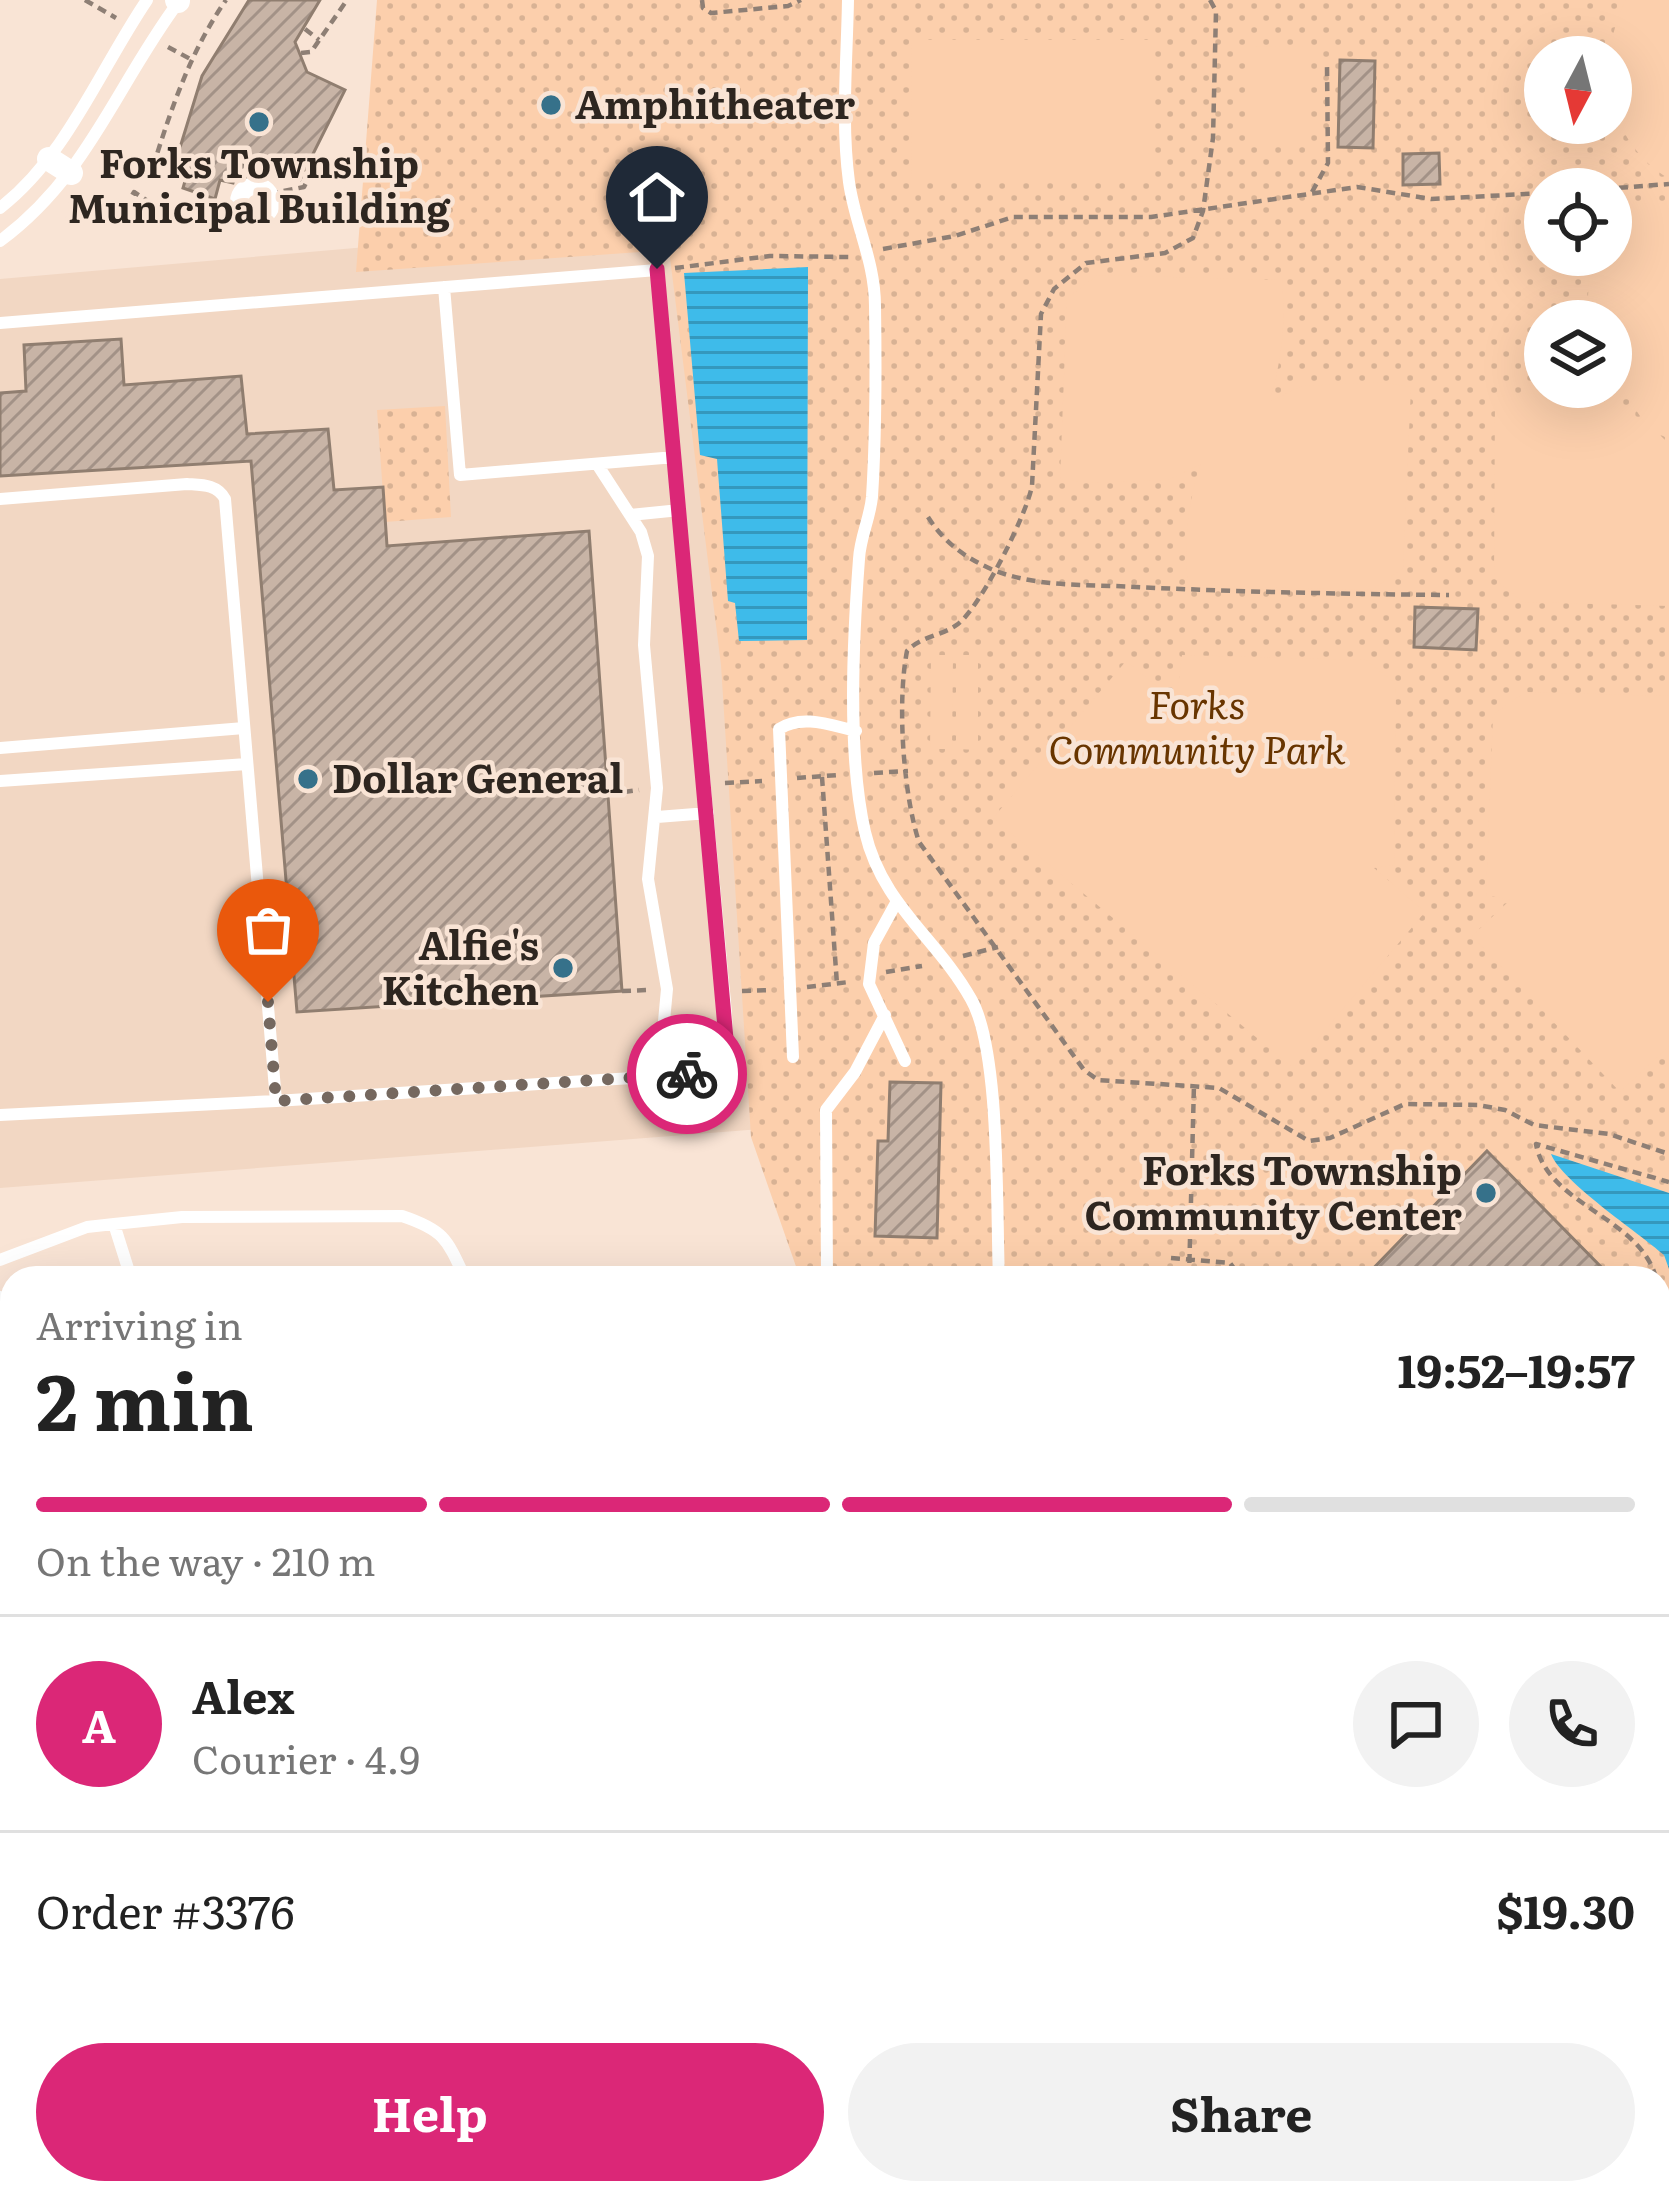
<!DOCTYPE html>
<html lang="en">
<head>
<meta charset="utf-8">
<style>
	body { margin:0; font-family:Literata,serif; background:#f2f2f2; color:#222; height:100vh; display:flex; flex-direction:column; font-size:45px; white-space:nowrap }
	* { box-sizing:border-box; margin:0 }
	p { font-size:39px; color:#767676 }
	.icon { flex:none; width:66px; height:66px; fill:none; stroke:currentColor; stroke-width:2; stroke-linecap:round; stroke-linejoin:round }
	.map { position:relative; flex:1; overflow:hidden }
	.side { position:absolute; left:0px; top:1266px; width:1671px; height:939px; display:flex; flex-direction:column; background:#fff; border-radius:36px 36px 0 0; box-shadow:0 12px 48px #0002 }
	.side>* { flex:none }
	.needle { width:78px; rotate:187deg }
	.tools { position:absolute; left:1524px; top:36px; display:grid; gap:24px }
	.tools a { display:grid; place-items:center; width:108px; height:108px; border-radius:50%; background:#fff; box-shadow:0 12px 48px #0002; font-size:60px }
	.pin { position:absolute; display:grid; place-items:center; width:102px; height:102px; color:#fff; margin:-123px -51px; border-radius:50% 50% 50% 0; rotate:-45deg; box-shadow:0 0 12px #0007 }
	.pin .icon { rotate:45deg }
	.courier { position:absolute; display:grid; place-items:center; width:120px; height:120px; margin:-60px; border:9px solid #db2777; border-radius:50%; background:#fff; color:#222; box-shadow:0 3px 15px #0007 }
	.summary em { font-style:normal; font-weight:700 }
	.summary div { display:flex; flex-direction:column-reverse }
	.summary { display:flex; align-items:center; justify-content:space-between; height:204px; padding:0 36px }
	h1 { font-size:78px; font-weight:700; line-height:90px }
	.bar { display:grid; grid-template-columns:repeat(4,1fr); gap:18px 12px; align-content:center; height:144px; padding:0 36px }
	.bar i { height:15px; border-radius:9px; background:#e0e0e0 }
	.bar .on { background:#db2777 }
	.bar p { grid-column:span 4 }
	.line { display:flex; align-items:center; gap:30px; padding:0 36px; border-top:3px solid #e0e0e0 }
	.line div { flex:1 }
	.round { display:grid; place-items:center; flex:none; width:126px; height:126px; border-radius:63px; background:#f2f2f2 }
	.button { display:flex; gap:24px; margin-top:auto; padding:24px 36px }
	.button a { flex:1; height:138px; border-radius:72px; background:#db2777; color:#fff; font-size:48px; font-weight:700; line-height:138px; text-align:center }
	.button a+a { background:#f2f2f2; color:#222 }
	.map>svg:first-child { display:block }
	.built { fill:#f2d7c3 }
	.green { fill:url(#green-dots); fill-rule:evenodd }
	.pitch { fill:#fccfac }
	.water { fill:url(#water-rules) }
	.building { fill:url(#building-hatch); stroke:#907e70; stroke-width:3 }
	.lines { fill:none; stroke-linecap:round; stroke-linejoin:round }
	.path { stroke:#8e7f75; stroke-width:4.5; stroke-dasharray:9 6; stroke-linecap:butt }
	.service { stroke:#fff; stroke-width:12 }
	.pedestrian { stroke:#fff; stroke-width:18 }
	.minor { stroke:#fff; stroke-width:24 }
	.tertiary { stroke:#fff; stroke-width:30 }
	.primary { stroke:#fff; stroke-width:39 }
	.done { stroke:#75685f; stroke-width:12; stroke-dasharray:0 21.6 }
	.route { stroke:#db2777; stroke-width:15 }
	.poi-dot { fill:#36718a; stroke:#f9e4d5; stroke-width:4.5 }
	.labels { text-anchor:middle; stroke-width:9; stroke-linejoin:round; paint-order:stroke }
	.poi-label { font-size:39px; font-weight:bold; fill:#2e2620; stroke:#f9e4d5; text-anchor:start }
	.park-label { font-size:39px; font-style:italic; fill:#683500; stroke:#f9e4d5 }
</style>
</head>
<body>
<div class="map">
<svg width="1669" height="2203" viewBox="0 0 1669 2203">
	<defs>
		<pattern id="green-dots" width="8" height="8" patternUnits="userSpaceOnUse" patternTransform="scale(3)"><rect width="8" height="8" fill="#fccfac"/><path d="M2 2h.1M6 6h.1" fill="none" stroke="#d8b294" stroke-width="1.8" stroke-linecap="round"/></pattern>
		<pattern id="water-rules" width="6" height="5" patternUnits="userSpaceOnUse" patternTransform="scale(3)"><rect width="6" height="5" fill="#3ebbea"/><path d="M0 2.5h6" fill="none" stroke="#3498bd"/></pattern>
		<pattern id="building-hatch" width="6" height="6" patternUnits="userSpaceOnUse" patternTransform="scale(3)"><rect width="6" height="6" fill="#c8b4a6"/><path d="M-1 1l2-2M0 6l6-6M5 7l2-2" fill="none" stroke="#a39287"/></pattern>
	</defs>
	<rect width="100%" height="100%" fill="#f9e4d5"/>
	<!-- built -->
	<path class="built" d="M687 219 801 1126 0 1188V279Z
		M0 1537 12 1563V2193H659V2203H0Z"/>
	<!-- green -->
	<path class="green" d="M377 0H1669V1673H1659V1278H800L751 1137 721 665 669 250 356 272ZM1545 57H1611V123H1545ZM1545 189H1611V255H1545ZM1545 321H1611V387H1545Z
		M445 406 451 517 385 522 377 410Z"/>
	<!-- pitch -->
	<path class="pitch" d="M1626 0H1669V179C1606 141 1594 62 1626 0Z
		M911 40H1154V179H912Z
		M1250 46 1307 47V141H1250Z
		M1611 202 1669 204V439L1659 434 1669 444V606L1523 602 1494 578 1495 397 1526 393 1604 401 1644 422 1611 373V321H1594L1588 297 1590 255H1611Z
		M1098 275 1282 280C1286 324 1282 361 1269 402L1302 386 1381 382 1411 387 1403 568 1372 590 1188 585C1184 542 1187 504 1201 464L1168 480 1090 483 1060 479 1067 298Z
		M931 655H953L952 749H930Z
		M956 655H978V750L956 749Z
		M1182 655 1366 660 1396 684 1394 865 1374 868 1425 912 1293 1068 993 818 1126 661 1176 702Z
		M1525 692 1669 696V1046L1620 1092 1472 936 1510 900 1486 895 1493 715Z"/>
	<!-- water -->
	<path class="water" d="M808 267 807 640 739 641 735 603 728 601 717 459 700 455 684 273Z
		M1551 1154 1669 1193V1269L1664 1255C1638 1232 1562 1182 1551 1154Z
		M1669 1306V1399H1659V1327Z
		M12 2058V2110L0 2115V2059Z"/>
	<!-- building -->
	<path class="building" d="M249 0H320L295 42 307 72 345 90 300 180 242 153 233 183 220 180 215 199 183 188 188 171 174 167 202 76Z
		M1340 60 1375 61 1373 148 1338 147Z
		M1439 153 1440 184 1403 185V154Z
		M121 339 124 385 241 376 247 434 328 429 334 490 383 487 387 546 589 531 622 991 297 1012 251 461 0 476V393L26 391 24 345Z
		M1415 607 1478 609 1476 650 1414 647Z
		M890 1082 941 1083 937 1238 875 1236 878 1141H888Z
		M1487 1151 1612 1278H1364Z"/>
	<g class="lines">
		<!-- path -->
		<path class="path" d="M85 0 116 18
			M702 0 703 8 711 13 788 6 801 0
			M1210 0 1216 11 1213 138 1203 211 1193 238 1165 253 1086 263 1054 289 1041 314 1032 486C1026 516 981 606 958 624 942 636 921 636 907 651 897 702 903 793 919 842L1084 1070 1098 1080 1219 1088 1309 1141 1330 1138 1405 1104 1478 1105 1505 1110 1534 1125 1609 1134 1669 1154
			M305 29 319 40
			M168 47 194 61
			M301 53 311 52 347 0
			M116 152 144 171 152 170C171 109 190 52 226 0
			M240 160 250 187
			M261 187 272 167
			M1604 189 1669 184
			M1312 192 1328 163 1327 66
			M269 194 304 187 318 159 312 156
			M125 208 134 192 183 224 239 205
			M883 249 955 236 1013 217H1151L1357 187 1431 199 1545 193
			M675 268 770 256 849 257
			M928 517C944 542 964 557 991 569 1036 588 1088 584 1136 587 1241 592 1345 594 1449 595
			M874 773 908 771
			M822 777 837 984
			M797 778 839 775
			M725 783 762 781
			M609 794 639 790
			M963 956 998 947
			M886 972 922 966
			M807 987 849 982
			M622 991 648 990
			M742 991 772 990
			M1171 1258 1230 1263 1241 1278
			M1189 1278 1194 1084
			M1656 1278C1640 1217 1547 1205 1536 1144L1669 1182
			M1659 1407 1669 1404
			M978 2203 979 2193"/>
		<!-- service -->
		<path class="service" d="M848 0C847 60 841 122 849 182 855 225 875 261 875 306 876 369 876 434 872 497 870 518 860 538 859 559 853 639 847 755 865 832 882 905 937 938 971 999 1001 1051 996 1212 999 1278
			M0 208C67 156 100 69 147 0
			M0 241C89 175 116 85 180 0
			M444 287 460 475 675 457
			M0 323 657 270 721 960C722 983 733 1043 721 1061 714 1070 704 1071 694 1074L276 1101
			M597 464 641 532 648 556 644 645 657 788 648 879 667 989 659 1075
			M0 499 187 484C201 485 217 484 225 499L276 1101 0 1115
			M630 515 680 510
			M0 748 244 728
			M0 781 247 764
			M657 817 708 813
			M896 903 874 943 869 984 905 1061
			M793 1057 779 729C802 714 830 725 856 731
			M114 1224 131 1278
			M0 1260 87 1227 114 1224 182 1217 402 1216C444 1230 447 1239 465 1278
			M827 1278 826 1110 855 1072 885 1015
			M0 1297 12 1313
			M0 1821 6 1848 0 1854
			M0 2160 12 2155
			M166 2193 170 2203
			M354 2193 359 2203
			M490 2203 491 2193
			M558 2203 559 2193
			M906 2203 907 2193"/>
		<!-- pedestrian -->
		<path class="pedestrian" d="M239 202a16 16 0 1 1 32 0a16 16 0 1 1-32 0Z"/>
		<!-- minor -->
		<path class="minor" d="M177 0 178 1
			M49 159 71 173
			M0 2008 12 2004
			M1161 2203V2193"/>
		<!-- tertiary -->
		<path class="tertiary" d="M1659 2036H1669"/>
		<!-- primary -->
		<path class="primary" d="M0 1476 12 1503
			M306 2193 310 2203"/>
	</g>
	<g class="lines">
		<!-- done -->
		<path class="done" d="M268 1002 276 1101 687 1074"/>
		<!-- route -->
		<path class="route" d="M657 269 726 1039C722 1063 712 1072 687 1074"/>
	</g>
	<!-- markers -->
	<g class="poi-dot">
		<circle cx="551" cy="105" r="12"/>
		<circle cx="259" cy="122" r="12"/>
		<circle cx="308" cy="779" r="12"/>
		<circle cx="563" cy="968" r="12"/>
		<circle cx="1486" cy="1193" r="12"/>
	</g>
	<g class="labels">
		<!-- poi labels -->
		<g class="poi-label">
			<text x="575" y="119">Amphitheater</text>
			<text x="259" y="178" text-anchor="middle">Forks Township<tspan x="259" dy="45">Municipal Building</tspan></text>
			<text x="332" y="793">Dollar General</text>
			<text x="539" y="960" text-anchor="end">Alfie's<tspan x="539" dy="45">Kitchen</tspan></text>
			<text x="1462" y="1185" text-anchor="end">Forks Township<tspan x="1462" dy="45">Community Center</tspan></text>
		</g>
		<!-- park labels -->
		<g class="park-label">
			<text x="1197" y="719">Forks<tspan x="1197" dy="45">Community Park</tspan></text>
		</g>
	</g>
</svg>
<div class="tools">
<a><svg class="needle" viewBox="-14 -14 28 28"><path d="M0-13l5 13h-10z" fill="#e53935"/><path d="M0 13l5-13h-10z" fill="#767676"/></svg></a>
<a><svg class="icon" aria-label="locate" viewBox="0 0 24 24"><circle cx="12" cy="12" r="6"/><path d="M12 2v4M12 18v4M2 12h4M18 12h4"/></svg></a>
<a><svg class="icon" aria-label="layers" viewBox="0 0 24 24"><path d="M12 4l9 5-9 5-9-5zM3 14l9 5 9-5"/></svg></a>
</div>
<div class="pin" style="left:268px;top:1002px;background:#ea580c"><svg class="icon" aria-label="bag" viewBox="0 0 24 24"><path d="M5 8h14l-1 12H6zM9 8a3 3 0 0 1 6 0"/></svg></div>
<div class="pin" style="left:657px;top:269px;background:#1f2937"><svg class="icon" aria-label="home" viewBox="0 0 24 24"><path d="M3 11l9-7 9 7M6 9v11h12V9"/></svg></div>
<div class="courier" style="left:687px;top:1074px"><svg class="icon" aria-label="bike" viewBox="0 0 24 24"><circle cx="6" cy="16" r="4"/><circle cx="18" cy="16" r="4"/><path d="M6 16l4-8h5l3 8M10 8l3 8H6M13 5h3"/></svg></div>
<section class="side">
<div class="summary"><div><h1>2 min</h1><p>Arriving in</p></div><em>19:52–19:57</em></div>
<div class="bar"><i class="on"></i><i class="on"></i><i class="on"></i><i></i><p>On the way · 210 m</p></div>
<div class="line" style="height:216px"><b class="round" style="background:#db2777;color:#fff">A</b><div><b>Alex</b><p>Courier · 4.9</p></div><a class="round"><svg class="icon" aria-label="chat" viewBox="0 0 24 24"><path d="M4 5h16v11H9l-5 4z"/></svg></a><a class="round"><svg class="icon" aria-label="phone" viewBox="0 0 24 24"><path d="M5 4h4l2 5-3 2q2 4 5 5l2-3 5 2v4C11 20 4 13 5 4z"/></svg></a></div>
<div class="line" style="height:156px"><div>Order #3376</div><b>$19.30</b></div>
<div class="button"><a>Help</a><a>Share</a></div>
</section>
</div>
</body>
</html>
